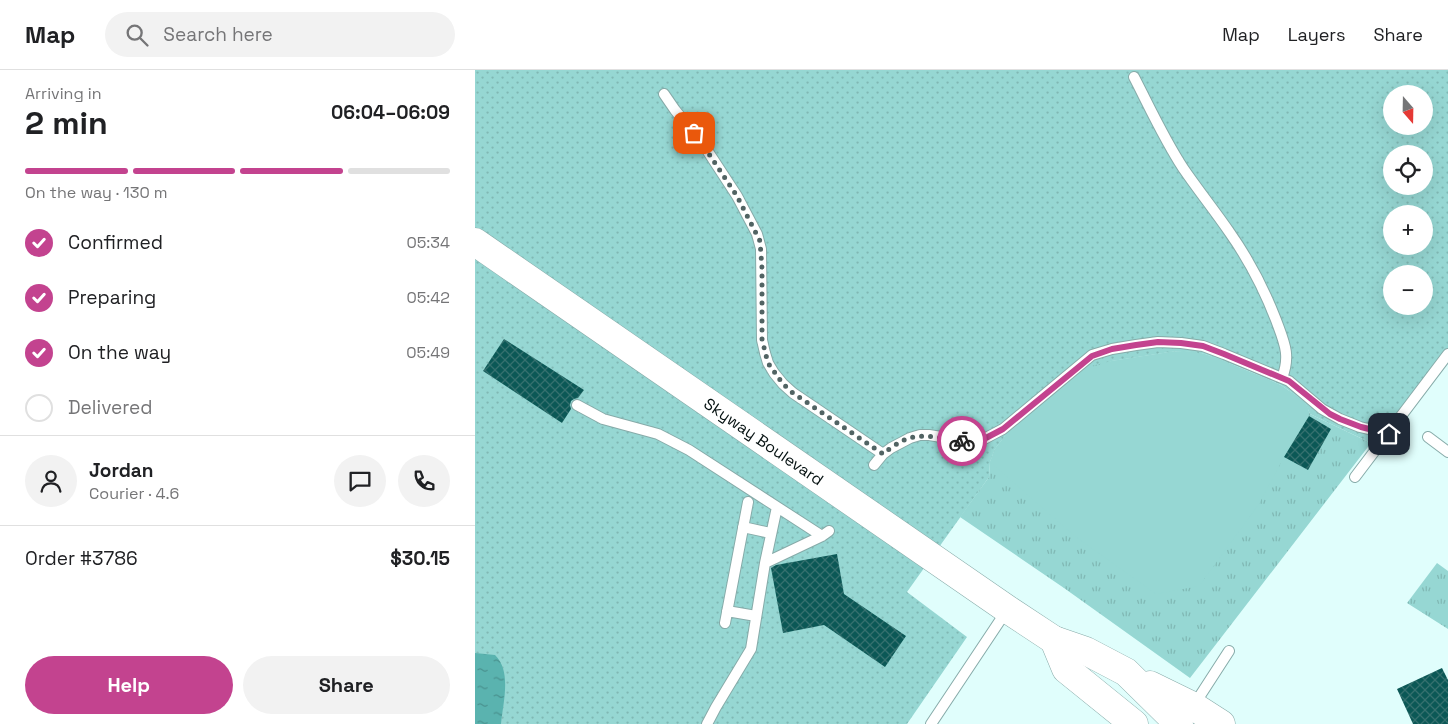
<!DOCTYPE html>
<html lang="en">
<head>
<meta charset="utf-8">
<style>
	body { margin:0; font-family:"Space Grotesk",sans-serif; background:#f2f2f2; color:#202124; height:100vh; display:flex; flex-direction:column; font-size:19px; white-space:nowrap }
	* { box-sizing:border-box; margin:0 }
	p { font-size:16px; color:#757577 }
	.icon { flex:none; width:28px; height:28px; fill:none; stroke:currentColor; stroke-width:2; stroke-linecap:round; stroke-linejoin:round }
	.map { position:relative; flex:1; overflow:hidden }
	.sheet { display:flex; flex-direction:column; background:#fff; width:475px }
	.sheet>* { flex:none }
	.needle { width:32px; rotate:160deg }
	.buttons { position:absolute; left:908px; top:15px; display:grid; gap:10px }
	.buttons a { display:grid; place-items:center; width:50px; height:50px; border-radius:50%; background:#fff; box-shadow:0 5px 20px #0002; font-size:25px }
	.pin { position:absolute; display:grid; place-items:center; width:42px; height:42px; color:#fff; margin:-21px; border-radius:10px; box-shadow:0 2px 8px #0006 }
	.courier { position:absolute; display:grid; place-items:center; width:50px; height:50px; margin:-25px; border:4px solid #c3438f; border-radius:50%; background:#fff; color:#222; box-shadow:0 1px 6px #0007 }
	.summary em { font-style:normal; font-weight:700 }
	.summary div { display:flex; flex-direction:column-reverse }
	.summary { display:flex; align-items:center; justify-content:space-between; height:85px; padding:0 25px }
	h1 { font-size:32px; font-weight:700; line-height:38px }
	.bar { display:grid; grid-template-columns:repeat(4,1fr); gap:8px 5px; align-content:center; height:60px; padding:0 25px }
	.bar i { height:6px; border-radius:4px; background:#e0e0e0 }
	.bar .selected { background:#c3438f }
	.bar p { grid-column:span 4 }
	.line { display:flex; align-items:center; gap:12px; padding:0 25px; border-top:1px solid #e0e0e0 }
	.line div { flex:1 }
	.round { display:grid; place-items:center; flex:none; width:52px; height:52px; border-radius:26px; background:#f2f2f2 }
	ol { padding:0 25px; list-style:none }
	li { display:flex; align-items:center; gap:15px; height:55px }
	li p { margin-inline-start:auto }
	li .icon { padding:5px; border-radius:50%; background:#c3438f; color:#fff; stroke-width:4 }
	li:last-child { color:#757577 }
	li i { width:28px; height:28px; border:2px solid #e0e0e0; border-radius:50% }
	.button { display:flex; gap:10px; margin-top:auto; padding:10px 25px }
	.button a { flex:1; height:58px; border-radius:30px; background:#c3438f; color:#fff; font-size:20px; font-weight:700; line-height:58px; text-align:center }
	.button a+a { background:#f2f2f2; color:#202124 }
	header { display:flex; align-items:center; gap:30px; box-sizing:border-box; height:70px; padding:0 25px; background:#fff; border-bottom:1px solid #e0e0e0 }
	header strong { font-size:24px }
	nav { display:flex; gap:28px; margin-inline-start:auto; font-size:18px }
	.search { width:350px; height:45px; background:#f2f2f2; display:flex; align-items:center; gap:12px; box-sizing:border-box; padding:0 18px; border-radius:28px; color:#757577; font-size:19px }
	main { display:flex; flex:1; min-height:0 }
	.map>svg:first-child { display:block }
	.grass { fill:url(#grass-dots); fill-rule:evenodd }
	.park { fill:url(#park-tufts) }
	.pitch { fill:#96d7d3 }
	.water { fill:url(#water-ripples) }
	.building { fill:url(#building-cross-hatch) }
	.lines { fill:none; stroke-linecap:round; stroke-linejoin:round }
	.lane-casing { stroke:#87aba9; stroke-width:12 }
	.secondary-casing { stroke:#87aba9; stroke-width:29 }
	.lane { stroke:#fff; stroke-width:10 }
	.secondary { stroke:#fff; stroke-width:28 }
	.done { stroke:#516363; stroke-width:5; stroke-dasharray:0 9 }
	.route { stroke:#c3438f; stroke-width:6 }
	.labels { text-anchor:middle; stroke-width:5; stroke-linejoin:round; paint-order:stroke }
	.street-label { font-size:16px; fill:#041010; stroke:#e0fefc }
</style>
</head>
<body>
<header>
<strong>Map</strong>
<div class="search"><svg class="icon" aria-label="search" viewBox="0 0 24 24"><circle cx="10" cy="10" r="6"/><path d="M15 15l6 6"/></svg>Search here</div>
<nav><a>Map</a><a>Layers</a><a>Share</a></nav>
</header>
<main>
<section class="sheet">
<div class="summary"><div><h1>2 min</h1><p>Arriving in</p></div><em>06:04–06:09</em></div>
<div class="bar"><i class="selected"></i><i class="selected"></i><i class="selected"></i><i></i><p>On the way · 130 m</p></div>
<ol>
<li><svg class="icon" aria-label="check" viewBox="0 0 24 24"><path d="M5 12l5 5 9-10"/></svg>Confirmed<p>05:34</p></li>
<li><svg class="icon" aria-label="check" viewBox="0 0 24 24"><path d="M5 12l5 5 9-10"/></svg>Preparing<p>05:42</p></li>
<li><svg class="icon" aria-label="check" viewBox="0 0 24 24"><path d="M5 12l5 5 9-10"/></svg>On the way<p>05:49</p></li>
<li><i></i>Delivered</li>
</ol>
<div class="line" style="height:90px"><a class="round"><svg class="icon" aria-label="person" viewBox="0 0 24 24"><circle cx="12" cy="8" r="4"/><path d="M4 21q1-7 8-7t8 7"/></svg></a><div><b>Jordan</b><p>Courier · 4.6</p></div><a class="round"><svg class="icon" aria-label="chat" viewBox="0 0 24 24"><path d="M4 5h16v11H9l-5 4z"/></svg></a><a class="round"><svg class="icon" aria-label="phone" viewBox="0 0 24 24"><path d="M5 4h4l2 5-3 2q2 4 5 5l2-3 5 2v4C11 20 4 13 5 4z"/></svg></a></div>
<div class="line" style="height:65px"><div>Order #3786</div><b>$30.15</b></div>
<div class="button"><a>Help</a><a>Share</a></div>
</section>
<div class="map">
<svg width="973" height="654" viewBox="0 0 973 654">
	<defs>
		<pattern id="grass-dots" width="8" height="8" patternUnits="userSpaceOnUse" patternTransform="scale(1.25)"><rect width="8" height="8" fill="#96d7d3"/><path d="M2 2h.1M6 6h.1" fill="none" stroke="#80b8b4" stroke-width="1.8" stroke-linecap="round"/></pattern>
		<pattern id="park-tufts" width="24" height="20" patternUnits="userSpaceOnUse" patternTransform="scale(1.25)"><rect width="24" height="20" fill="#96d7d3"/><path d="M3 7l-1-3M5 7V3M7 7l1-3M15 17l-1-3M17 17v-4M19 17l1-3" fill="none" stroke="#80b8b4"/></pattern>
		<pattern id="water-ripples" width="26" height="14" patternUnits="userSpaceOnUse" patternTransform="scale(1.25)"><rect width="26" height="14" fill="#5ab3af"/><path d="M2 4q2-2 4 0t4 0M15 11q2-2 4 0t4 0" fill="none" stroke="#48908d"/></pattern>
		<pattern id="building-cross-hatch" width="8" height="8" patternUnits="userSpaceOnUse" patternTransform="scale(1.25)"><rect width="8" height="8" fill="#0b5856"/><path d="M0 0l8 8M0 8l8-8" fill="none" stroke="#35706e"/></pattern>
	</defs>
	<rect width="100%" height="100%" fill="#e0fefc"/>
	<!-- grass -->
	<path class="grass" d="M0 0H973V278L926 338 896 373 835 344 830 332 806 315 774 301 730 284 709 281 695 282 637 291 591 311 533 362 520 379 515 392 514 407 432 522 492 567 432 654H0ZM916 24H949V56H916ZM916 84H949V116H916ZM916 144H949V176H916ZM916 204H949V236H916Z"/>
	<!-- park -->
	<path class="park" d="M709 281 721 282 742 288 806 315 830 332 835 344 896 373 715 608 589 518 485 447 514 407 515 392 520 379 533 362 612 297 637 291 695 282Z
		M962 493 973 501V559L932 533Z"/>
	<!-- pitch -->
	<path class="pitch" d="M709 281 730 284 793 309 819 324 830 332 833 338 834 346 809 387 784 434 724 516 681 524 601 467 515 392 520 379 533 362 591 311 607 300 637 291 695 282Z"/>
	<!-- water -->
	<path class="water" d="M0 583 20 585C37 601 28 633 26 654H0Z"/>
	<!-- building -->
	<path class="building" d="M29 269 109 320 103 328 99 329 96 331 95 335 96 339 87 353 8 301Z
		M834 346 856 359 833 400 809 387Z
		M362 484 369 524 431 566 410 597 349 555 308 563 296 498 301 495Z
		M967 598 973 610V654H938L922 619Z"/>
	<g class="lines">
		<!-- lane casing -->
		<g class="lane-casing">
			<path id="lane" d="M659 7C675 38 689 69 708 98 723 120 740 141 755 163 774 190 789 219 801 250 809 272 816 285 807 308
				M189 24 200 40 230 77 262 126 282 164 286 179 287 270 290 283 293 293 299 303 308 314 318 323 408 384
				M102 335 128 349 183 364 214 380 347 466
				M953 367 973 382
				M399 395 408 384 416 378 435 368 445 365H454L491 371 509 369 528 359 617 285 637 279 661 275 683 272 706 273 728 276 749 284 814 311 847 339 865 349 885 357 914 364
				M880 407 973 284
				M268 457 295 463
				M290 493 302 437
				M252 541 281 546
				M250 553 273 432
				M719 635 754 581
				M232 654 241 637 276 579 290 493 347 466 354 461
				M456 654 532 540"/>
		</g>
		<!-- secondary casing -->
		<g class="secondary-casing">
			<g id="secondary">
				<path id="s1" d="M0 172 532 539 579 570 611 581 651 602 704 654"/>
				<path d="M579 570 591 599 659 654"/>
				<path d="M675 615 718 636 746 654"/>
			</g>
		</g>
		<!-- lane -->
		<use href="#lane" class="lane"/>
		<!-- secondary -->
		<use href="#secondary" class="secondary"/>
	</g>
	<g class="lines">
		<!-- done -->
		<path class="done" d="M219 63 230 78 262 126 285 171 287 198V270L293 293 308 314 318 323 408 384C439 358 451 367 487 371"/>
		<!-- route -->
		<path class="route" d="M487 371H500L509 369 528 359 617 286 637 279 661 275 683 272 706 273 728 276 749 284 814 311 855 344 865 349 886 357 914 364"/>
	</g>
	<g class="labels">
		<!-- street labels -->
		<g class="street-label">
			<text dy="6" stroke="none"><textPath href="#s1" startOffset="351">Skyway Boulevard</textPath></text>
		</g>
	</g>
</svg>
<div class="buttons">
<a><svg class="needle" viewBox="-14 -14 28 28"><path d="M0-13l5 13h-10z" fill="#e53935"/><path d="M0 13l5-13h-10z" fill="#757577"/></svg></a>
<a><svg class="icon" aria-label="locate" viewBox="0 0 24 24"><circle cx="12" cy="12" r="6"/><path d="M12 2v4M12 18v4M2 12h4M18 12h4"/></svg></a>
<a>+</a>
<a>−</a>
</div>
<div class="pin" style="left:219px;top:63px;background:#ea580c"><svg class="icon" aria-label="bag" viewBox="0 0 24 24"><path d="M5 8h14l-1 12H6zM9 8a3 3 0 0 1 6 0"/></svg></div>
<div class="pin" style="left:914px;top:364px;background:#1f2937"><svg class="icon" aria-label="home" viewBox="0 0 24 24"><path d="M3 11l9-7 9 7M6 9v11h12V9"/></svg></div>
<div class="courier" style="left:487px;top:371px"><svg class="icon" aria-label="bike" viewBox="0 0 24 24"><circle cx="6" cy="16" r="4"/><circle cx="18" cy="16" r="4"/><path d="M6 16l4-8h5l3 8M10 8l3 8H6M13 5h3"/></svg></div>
</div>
</main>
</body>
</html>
